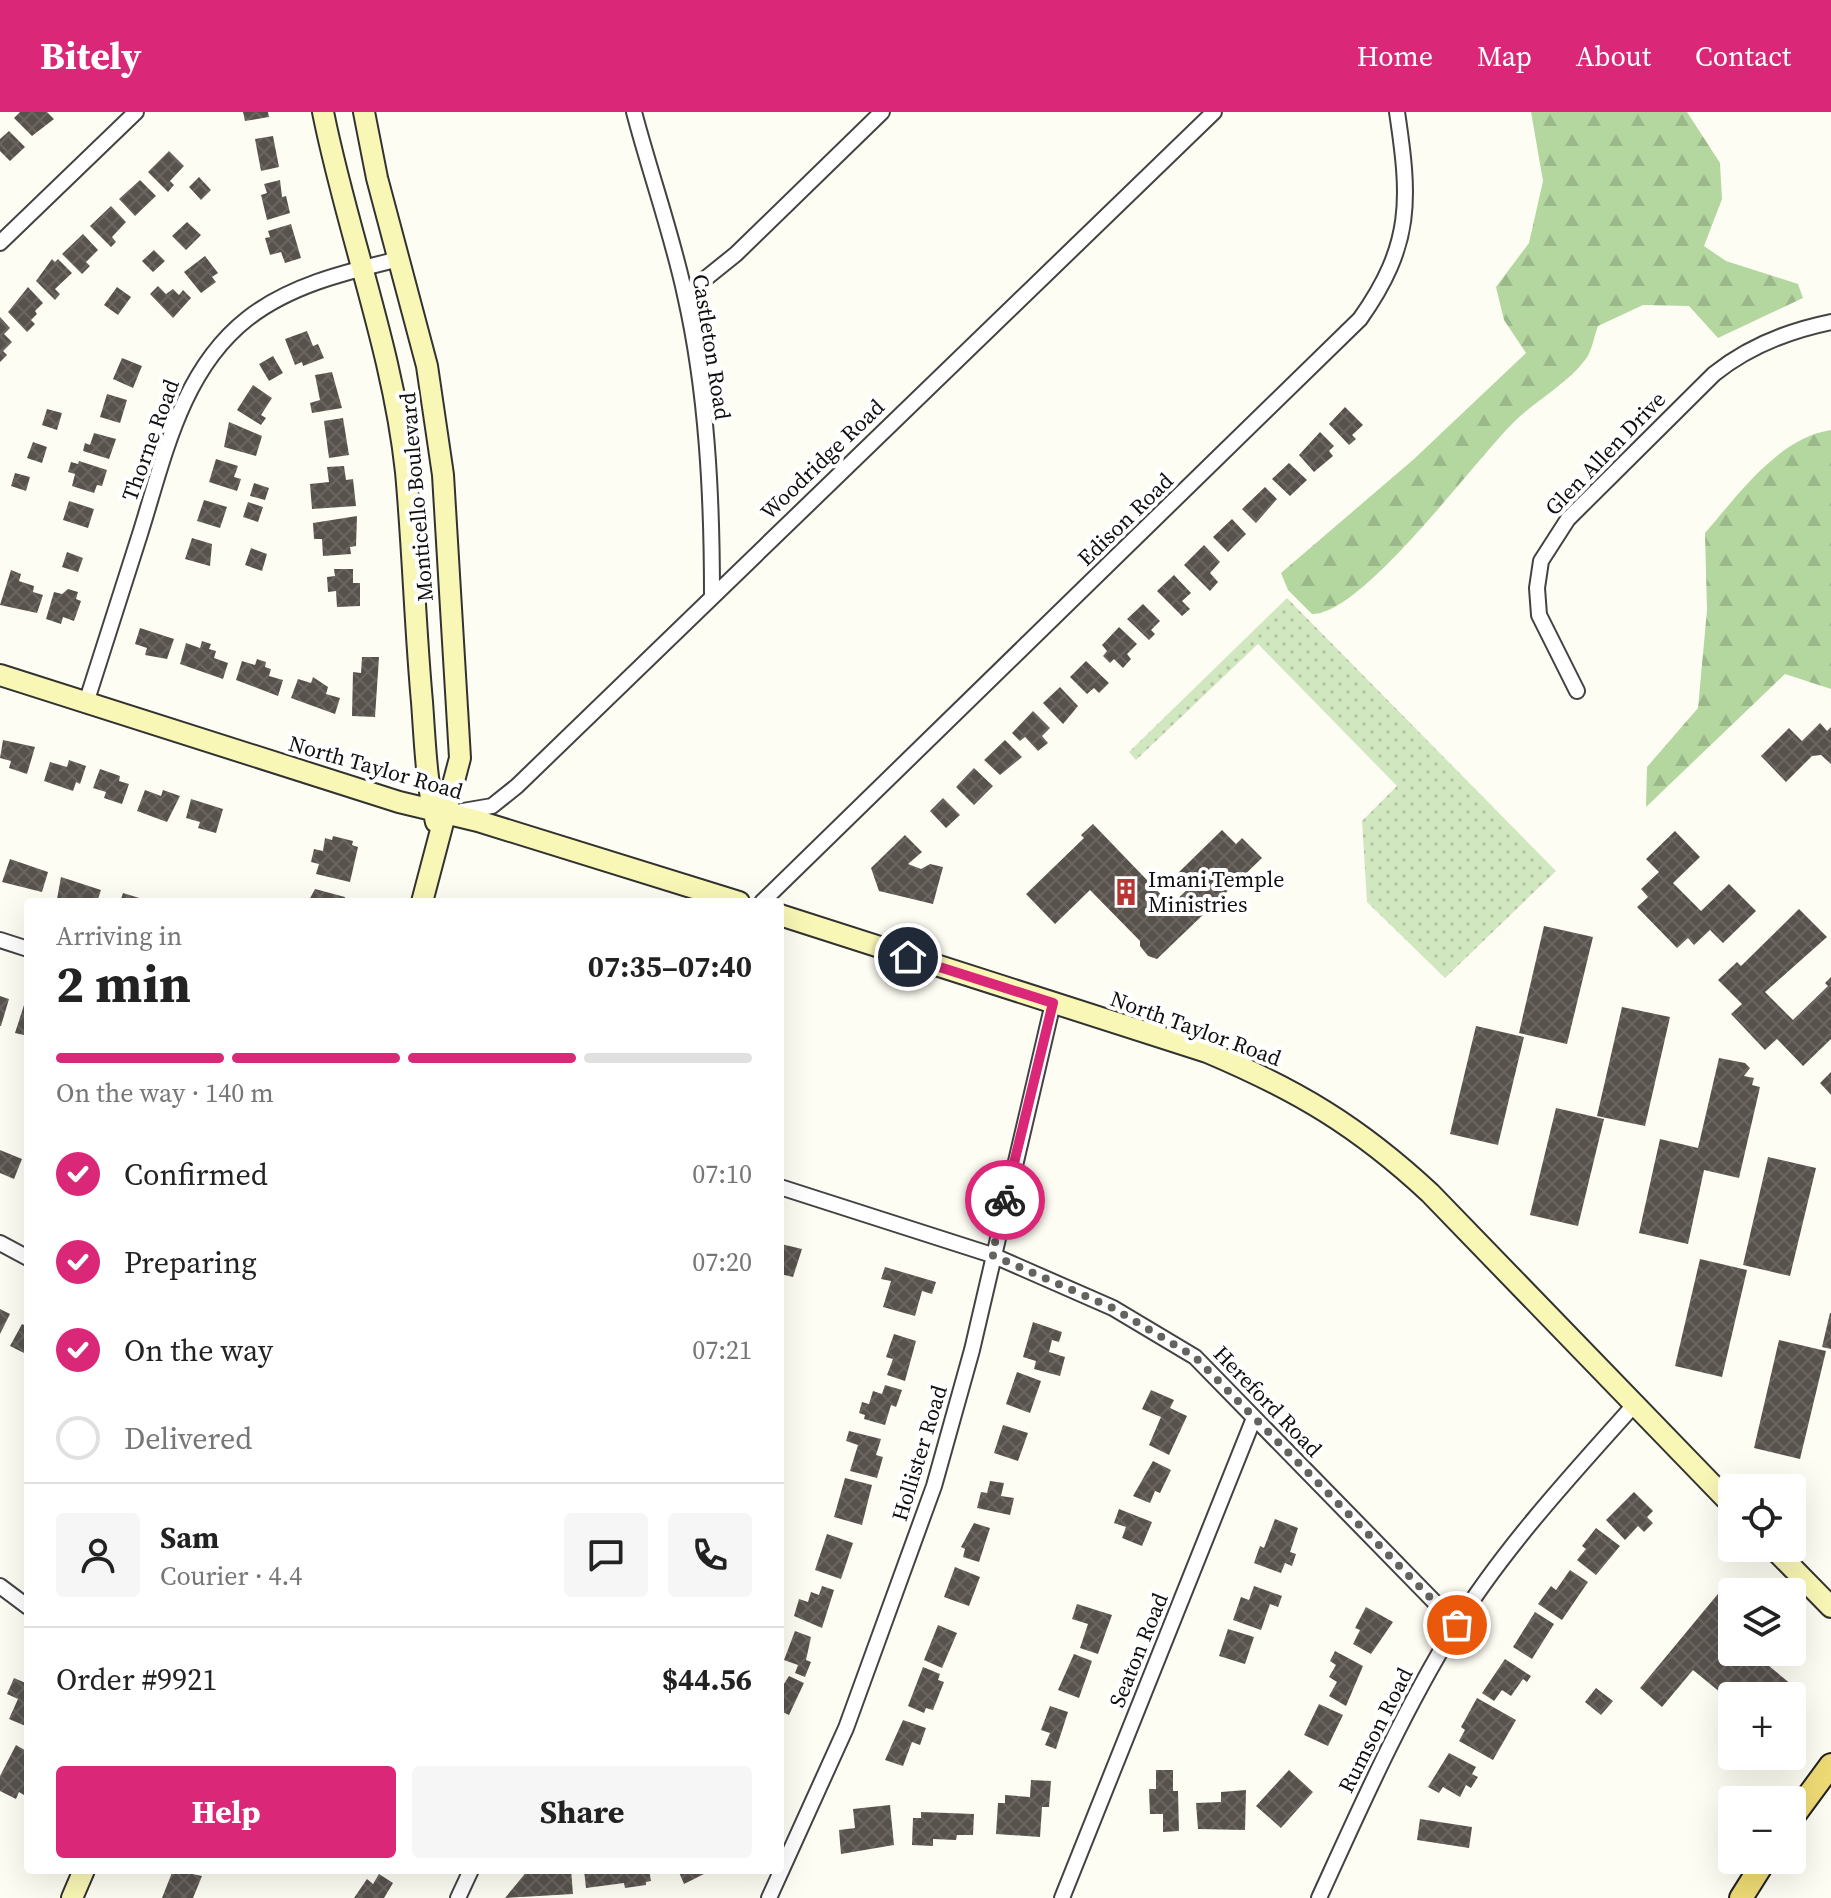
<!DOCTYPE html>
<html lang="en">
<head>
<meta charset="utf-8">
<style>
	body { margin:0; font-family:"Source Serif 4",serif; background:#f6f6f6; color:#222; height:100vh; display:flex; flex-direction:column; font-size:30px; white-space:nowrap }
	* { box-sizing:border-box; margin:0 }
	p { font-size:26px; color:#767676 }
	.icon { flex:none; width:44px; height:44px; fill:none; stroke:currentColor; stroke-width:2; stroke-linecap:round; stroke-linejoin:round }
	.map { position:relative; flex:1; overflow:hidden }
	.side { position:absolute; left:24px; top:786px; width:760px; height:976px; display:flex; flex-direction:column; background:#fff; border-radius:8px; box-shadow:0 8px 32px #0002 }
	.side>* { flex:none }
	.tools { position:absolute; left:1718px; top:1362px; display:grid; gap:16px }
	.tools a { display:grid; place-items:center; width:88px; height:88px; border-radius:8px; background:#fff; box-shadow:0 8px 32px #0002; font-size:40px }
	.pin { position:absolute; display:grid; place-items:center; width:68px; height:68px; color:#fff; margin:-34px; border:4px solid #fff; border-radius:50%; box-shadow:0 2px 8px #0007 }
	.courier { position:absolute; display:grid; place-items:center; width:80px; height:80px; margin:-40px; border:6px solid #db2777; border-radius:50%; background:#fff; color:#222; box-shadow:0 2px 10px #0007 }
	.headline em { font-style:normal; font-weight:700 }
	.headline div { display:flex; flex-direction:column-reverse }
	.headline { display:flex; align-items:center; justify-content:space-between; height:136px; padding:0 32px }
	h1 { font-size:52px; font-weight:700; line-height:60px }
	.bar { display:grid; grid-template-columns:repeat(4,1fr); gap:12px 8px; align-content:center; height:96px; padding:0 32px }
	.bar i { height:10px; border-radius:6px; background:#e0e0e0 }
	.bar .current { background:#db2777 }
	.bar p { grid-column:span 4 }
	.line { display:flex; align-items:center; gap:20px; padding:0 32px; border-top:2px solid #e0e0e0 }
	.line div { flex:1 }
	.round { display:grid; place-items:center; flex:none; width:84px; height:84px; border-radius:8px; background:#f6f6f6 }
	ol { padding:0 32px; list-style:none }
	li { display:flex; align-items:center; gap:24px; height:88px }
	li p { margin-inline-start:auto }
	li .icon { padding:8px; border-radius:50%; background:#db2777; color:#fff; stroke-width:4 }
	li:last-child { color:#767676 }
	li i { width:44px; height:44px; border:4px solid #e0e0e0; border-radius:50% }
	.button { display:flex; gap:16px; margin-top:auto; padding:16px 32px }
	.button a { flex:1; height:92px; border-radius:8px; background:#db2777; color:#fff; font-size:32px; font-weight:700; line-height:92px; text-align:center }
	.button a+a { background:#f6f6f6; color:#222 }
	header { display:flex; align-items:center; gap:48px; box-sizing:border-box; height:112px; padding:0 40px; background:#db2777; color:#fff }
	header strong { font-size:38px }
	nav { display:flex; gap:44px; margin-inline-start:auto; font-size:28px }
	.map>svg:first-child { display:block }
	.grass { fill:url(#grass-dots) }
	.forest { fill:url(#forest-firs) }
	.building { fill:url(#building-cross-hatch) }
	.lines { fill:none; stroke-linecap:round; stroke-linejoin:round }
	.street-casing { stroke:#434343; stroke-width:18 }
	.secondary-casing { stroke:#323232; stroke-width:24 }
	.primary-casing { stroke:#212121; stroke-width:26 }
	.street { stroke:#fff; stroke-width:14 }
	.secondary { stroke:#f9f7b5; stroke-width:20 }
	.primary { stroke:#eeda74; stroke-width:22 }
	.done { stroke:#636360; stroke-width:8; stroke-dasharray:0 14.4 }
	.route { stroke:#db2777; stroke-width:10 }
	.labels { text-anchor:middle; stroke-width:8; stroke-linejoin:round; paint-order:stroke }
	.street-label { font-size:22px; fill:#101010; stroke:#fff }
	.poi-label { font-size:22px; fill:#101010; stroke:#fff; text-anchor:start }
</style>
</head>
<body>
<header>
<strong>Bitely</strong>
<nav><a>Home</a><a>Map</a><a>About</a><a>Contact</a></nav>
</header>
<div class="map">
<svg width="1831" height="1786" viewBox="0 0 1831 1786">
	<defs>
		<pattern id="grass-dots" width="8" height="8" patternUnits="userSpaceOnUse" patternTransform="scale(2)"><rect width="8" height="8" fill="#d1e7bf"/><path d="M2 2h.1M6 6h.1" fill="none" stroke="#b2c5a3" stroke-width="1.8" stroke-linecap="round"/></pattern>
		<pattern id="forest-firs" width="22" height="20" patternUnits="userSpaceOnUse" patternTransform="scale(2)"><rect width="22" height="20" fill="#b4d7a0"/><path d="M5 1l3.5 6h-7zM16 11l3.5 6h-7z" fill="#9ab889"/></pattern>
		<pattern id="building-cross-hatch" width="8" height="8" patternUnits="userSpaceOnUse" patternTransform="scale(2)"><rect width="8" height="8" fill="#58524d"/><path d="M0 0l8 8M0 8l8-8" fill="none" stroke="#6b6662"/></pattern>
	</defs>
	<rect width="100%" height="100%" fill="#fefdf4"/>
	<!-- grass -->
	<path class="grass" d="M1287 486 1556 759 1445 866 1367 790 1362 709 1397 674 1258 532 1136 648 1129 640Z"/>
	<!-- forest -->
	<path class="forest" d="M1531 0H1687L1720 51 1722 87 1704 134 1726 149 1798 172 1803 186 1718 226 1689 194 1643 193 1598 214C1594 224 1592 240 1585 248 1568 271 1537 288 1516 308 1476 346 1363 503 1312 502L1288 478 1281 461 1414 347 1526 241 1504 208 1496 175 1529 131 1543 69Z
		M1831 318V577L1785 562 1646 695 1647 655 1698 596 1707 498 1705 421C1738 383 1778 326 1831 318Z"/>
	<!-- building -->
	<path class="building" d="M20 0H47L54 7 32 24 14 6Z
		M243 0H268L269 5 245 9Z
		M9 19 25 35 10 49 0 39V27Z
		M273 24 279 55 261 59 255 27Z
		M169 39 184 54 170 69 174 73 168 80 148 60Z
		M199 65 211 78 201 88 189 75Z
		M140 68 156 84 135 104 119 87Z
		M280 68 282 85 286 84 290 101 267 108 261 83 267 81 264 72Z
		M111 94 126 110 112 125 116 130 111 135 90 114Z
		M187 110 201 123 186 138 172 124Z
		M291 112 301 146 285 151 281 140 270 143 265 126 270 125 268 119Z
		M83 122 98 138 86 150 90 154 82 162 62 142Z
		M154 138 165 149 153 160 142 149Z
		M205 144 218 161 212 165 216 170 201 181 184 160Z
		M52 147 55 150 58 147 72 161 55 177 60 182 55 188 36 169Z
		M158 174 166 182 173 177 179 183 183 178 191 186 173 206 150 182Z
		M28 175 43 191 35 199 37 202 31 208 35 212 27 220 8 200Z
		M117 175 131 185 118 203 104 193Z
		M0 205 10 216 4 222 12 230 3 239 7 243 0 250Z
		M307 219 313 234 318 232 324 246 303 254 302 250 295 253 285 227Z
		M273 244 283 261 269 269 259 252Z
		M122 246 142 254 133 276 113 267Z
		M332 260 342 296 312 301 310 291 320 288 315 263Z
		M253 273 272 286 261 303 266 306 261 313 237 298Z
		M107 282 127 288 120 311 100 305Z
		M1345 295 1363 313 1352 323 1356 327 1349 333 1329 312Z
		M47 297 62 301 57 318 42 313Z
		M343 306 349 343 329 346 324 309Z
		M229 310 262 324 256 344 224 335Z
		M1320 320 1334 334 1329 339 1333 344 1314 360 1299 343Z
		M94 321 116 327 109 347 83 339 85 331 90 333Z
		M33 330 47 335 42 351 27 346Z
		M216 347 238 354 234 365 241 367 237 379 209 370Z
		M79 349 107 358 102 374 97 373 94 381 72 374 75 362 68 360 71 350 78 352Z
		M1289 351 1307 368 1290 384 1272 367Z
		M344 354 346 368 353 367 356 394 312 397 310 372 329 370 327 355Z
		M15 361 30 365 26 379 11 374Z
		M254 371 269 376 265 388 250 384Z
		M1265 375 1277 387 1256 411 1242 397Z
		M204 388 227 395 220 416 197 409Z
		M69 389 94 397 88 416 63 408Z
		M248 390 263 395 258 410 243 405Z
		M357 404 356 434 350 435 351 442 323 444 322 427H314L313 411Z
		M1232 407 1246 422 1228 440 1213 425Z
		M192 426 212 432 210 454 185 447Z
		M1204 433 1220 450 1210 461 1218 470 1210 479 1184 453Z
		M251 436 267 442 262 459 245 453Z
		M67 440 83 446 78 460 62 455Z
		M334 457H353V471H360V494L337 495 336 479 328 480 327 465 335 464Z
		M11 458 21 462 19 469 34 474 33 480 43 483 37 501 0 493Z
		M1174 463 1191 481 1182 489 1190 497 1182 504 1157 479Z
		M68 477 78 480 76 487 81 489 74 509 63 505 61 512 46 507 54 480 62 482Z
		M1143 492 1160 509 1151 518 1155 522 1149 528 1127 507Z
		M1119 515 1137 532 1127 542 1131 547 1123 556 1114 547 1110 551 1103 544 1107 539 1102 533Z
		M140 516 174 527 167 547 145 543 147 536 135 532Z
		M202 529 211 532 209 537 216 539 214 546 228 551 223 567 180 552 186 531 200 536Z
		M362 545H379L375 605 352 604 353 560 361 561Z
		M257 547 266 550 265 555 271 557 269 564 283 568 278 584 236 568 242 549 255 553Z
		M1086 549 1109 571 1099 581 1094 576 1087 582 1070 565Z
		M313 565 328 575 326 582 340 586 335 602 291 586 298 567 311 571Z
		M1060 575 1078 594 1063 612 1043 591Z
		M1033 599 1050 616 1042 624 1048 631 1038 639 1025 625 1020 629 1012 621Z
		M1820 611 1827 619 1831 615V652L1821 643 1812 644 1786 670 1761 644 1789 616 1802 629Z
		M3 628 35 635 27 662 9 656 11 649 0 646Z
		M1005 628 1022 645 1000 663 984 648Z
		M69 648 86 654 80 672 76 670 73 679 44 669 50 650 67 655Z
		M974 656 993 674 974 693 956 675Z
		M100 657 120 664 119 669 129 672 122 692 104 686 106 680 93 676Z
		M145 678 161 684 163 678 180 684 167 710 137 699Z
		M943 686 960 703 946 716 930 699Z
		M191 687 223 697 216 721 198 716 200 710 186 706Z
		M1093 712 1171 793 1189 776 1176 763 1222 718 1236 732 1242 726 1262 746 1157 847 1148 844 1140 834V829L1090 778 1055 812 1026 782 1084 726 1081 723Z
		M1675 719 1700 745 1673 771 1701 799 1729 772 1756 799 1723 831 1710 818 1694 833 1688 826 1677 836 1637 795 1648 785 1641 777 1659 760 1646 747Z
		M905 723 922 740 908 752 921 757 930 752 943 755 933 792 879 779 871 756Z
		M333 724 353 729 352 733 358 735 350 770 316 762 319 752 311 750 314 737 323 739 325 726 332 728Z
		M10 747 48 760 42 780 2 770Z
		M61 765 101 778 97 790 57 787Z
		M315 777 345 785 344 790H308Z
		M123 781 149 789 148 790H120Z
		M1799 797 1827 825 1765 880 1793 908 1828 874 1825 871 1831 865V927L1803 954 1777 927 1765 938 1731 902 1742 892 1718 868 1737 850 1741 854Z
		M1544 814 1593 825 1567 932 1519 921Z
		M0 884 9 887 1 914H0Z
		M24 893 28 894V924L15 921Z
		M1622 895 1670 905 1645 1014 1597 1004Z
		M1476 914 1524 925 1498 1033 1450 1022Z
		M1719 946 1745 951 1750 956 1744 964 1754 966 1752 973 1760 975 1739 1066 1704 1058 1688 1132 1639 1121 1660 1027 1698 1036Z
		M1831 960V983L1820 971Z
		M1556 996 1604 1007 1578 1114 1530 1103Z
		M0 1038 22 1047 14 1067 0 1061Z
		M1768 1045 1816 1056 1790 1164 1743 1153Z
		M781 1132 802 1137 793 1165 780 1162Z
		M1700 1147 1747 1158 1722 1265 1675 1254Z
		M885 1155 936 1170 932 1182 922 1179 915 1204 883 1195 891 1169 881 1167Z
		M0 1197 10 1202 0 1222Z
		M1830 1201H1831V1237L1822 1235Z
		M1033 1210 1062 1220 1059 1230 1052 1228 1049 1240 1065 1245 1060 1264 1034 1257 1036 1249 1023 1245Z
		M22 1212 28 1215V1243L10 1234Z
		M894 1222 916 1229 905 1269 887 1263 893 1247 886 1245Z
		M1779 1228 1826 1239 1800 1347 1754 1336Z
		M1017 1260 1041 1269 1030 1301 1006 1292Z
		M885 1273 902 1278 896 1295 891 1293 885 1313 864 1307 865 1303 859 1301 862 1290 869 1292 873 1279 882 1282Z
		M1151 1278 1174 1288 1170 1296 1187 1304 1169 1343 1149 1333 1161 1305 1142 1297Z
		M1003 1313 1028 1321 1018 1349 994 1341Z
		M849 1319 881 1327 876 1343 883 1345 877 1366 850 1359 858 1333 846 1329Z
		M1153 1349 1171 1358 1160 1381 1155 1379 1150 1391 1133 1384Z
		M845 1366 872 1373 862 1413 834 1405Z
		M990 1369 1004 1371 1001 1384 1014 1386 1010 1403 977 1396 981 1380 987 1381Z
		M1634 1380 1653 1399 1647 1405 1653 1411 1644 1420 1638 1414 1625 1428 1606 1408Z
		M1119 1397 1152 1410 1142 1434 1122 1426 1126 1415 1114 1411Z
		M1275 1407 1298 1416 1290 1440 1296 1442 1292 1454 1285 1451 1281 1461 1254 1451 1260 1434 1264 1436Z
		M974 1411 990 1416 979 1450 963 1445 965 1437 961 1435Z
		M1596 1416 1620 1434 1596 1463 1577 1448 1586 1437 1582 1434Z
		M827 1422 853 1431 841 1467 815 1458Z
		M955 1455 980 1465 969 1494 944 1485Z
		M1570 1458 1588 1470 1562 1508 1538 1492 1551 1474 1556 1478Z
		M822 1474 834 1478 822 1516 794 1504 799 1487 808 1490 811 1480 819 1483Z
		M1254 1474 1282 1484 1278 1495 1270 1492 1261 1518 1233 1508 1241 1485 1249 1488Z
		M1722 1477 1732 1486V1513L1727 1519 1732 1524V1540H1752L1792 1573 1783 1584H1732V1590L1693 1558 1662 1595 1640 1576Z
		M1077 1492 1112 1503 1098 1542 1080 1536 1088 1512 1072 1507Z
		M1366 1495 1393 1510 1371 1542 1353 1532 1360 1518 1355 1516Z
		M1535 1500 1554 1512 1532 1547 1513 1535Z
		M938 1513 957 1521 942 1556 924 1548Z
		M1228 1517 1254 1525 1245 1552 1219 1544Z
		M795 1519 811 1525 806 1548 811 1550 805 1565 795 1561 798 1553 784 1548Z
		M1335 1539 1363 1554 1346 1594 1329 1584 1337 1570 1329 1565 1336 1553 1330 1549Z
		M1074 1542 1092 1549 1079 1586 1058 1578Z
		M1505 1547 1531 1564 1527 1570 1523 1567 1511 1584 1502 1578 1494 1589 1482 1581Z
		M923 1555 940 1562 938 1568 944 1570 933 1598 926 1596 924 1601 908 1594Z
		M789 1564 804 1571 789 1603 780 1599V1578Z
		M14 1566 28 1572V1615L9 1607 18 1587 7 1582Z
		M1596 1576 1613 1589 1601 1603 1585 1590Z
		M1477 1586 1516 1608 1493 1648 1459 1629 1465 1618 1461 1615Z
		M1319 1592 1343 1603 1328 1634 1304 1623Z
		M1050 1594 1068 1600 1056 1637 1045 1633 1050 1621 1041 1618Z
		M903 1608 926 1616 920 1633 912 1630 903 1654 885 1648Z
		M16 1633 28 1640V1675L24 1683 19 1680 16 1687 0 1679V1664Z
		M1449 1641 1476 1655 1472 1662 1478 1665 1471 1676 1466 1673 1460 1685 1443 1675 1439 1681 1428 1675Z
		M1156 1658H1173V1679H1178L1179 1719 1163 1720V1702H1150L1149 1677H1156Z
		M1289 1658 1313 1680 1281 1716 1256 1694Z
		M1031 1668 1051 1669 1049 1695H1042L1040 1725 996 1722 998 1691H1005V1683L1030 1685Z
		M1246 1678 1245 1718 1198 1717 1196 1691 1221 1690V1680Z
		M890 1693 894 1733 841 1742 839 1718 855 1716 853 1697Z
		M921 1700 974 1702 973 1723H957L956 1728 933 1727V1734L912 1733 913 1706H921Z
		M1420 1707 1472 1715 1469 1736 1417 1728Z
		M173 1758 202 1764 193 1786H162Z
		M528 1758H571L573 1782 505 1786Z
		M584 1758H649L651 1769 646 1770V1773L625 1776 624 1771 586 1776Z
		M678 1758H712L684 1772Z
		M379 1762 393 1771 384 1786H354L367 1767 373 1772Z"/>
	<g class="lines">
		<!-- street casing -->
		<g class="street-casing">
			<path id="street" d="M634 0C650 61 672 122 685 183 707 280 712 384 712 483
				M0 131 136 0
				M685 183 736 142 882 0
				M1577 579 1539 503 1537 476 1541 449 1568 407 1714 262C1749 234 1787 219 1831 210
				M86 591C104 535 122 478 140 422 164 346 181 259 247 207 290 173 346 160 399 147
				M457 700 492 694 517 674 1214 0
				M762 790 1360 207C1413 132 1410 87 1397 0
				M0 828 28 837
				M780 1075 992 1143 1113 1196 1195 1245 1457 1513
				M0 1131 28 1146
				M0 1474 28 1495
				M458 1786 471 1758
				M769 1786 846 1616 934 1374 972 1238 1053 891
				M1062 1786 1254 1306
				M1319 1786C1361 1694 1402 1601 1455 1515 1503 1437 1574 1360 1635 1292"/>
		</g>
		<!-- secondary casing -->
		<g class="secondary-casing">
			<path id="secondary" d="M323 0C347 120 393 238 406 360 413 436 415 514 422 590 425 630 426 670 436 710
				M364 0 377 66 427 254 443 363 460 646 422 790
				M0 563 399 690 478 709 739 790
				M780 803 1207 940C1297 978 1358 1014 1430 1081L1732 1393
				M1773 1436 1831 1495
				M72 1786 84 1758"/>
		</g>
		<!-- primary casing -->
		<g class="primary-casing">
			<path id="primary" d="M1792 1706 1831 1653
				M1741 1786 1765 1748"/>
		</g>
		<!-- street -->
		<use href="#street" class="street"/>
		<!-- secondary -->
		<use href="#secondary" class="secondary"/>
		<!-- primary -->
		<use href="#primary" class="primary"/>
	</g>
	<g class="lines">
		<!-- done -->
		<path class="done" d="M1005 1088 992 1143 1113 1196 1195 1245 1457 1513"/>
		<!-- route -->
		<path class="route" d="M908 845 1053 891 1005 1088"/>
	</g>
	<!-- icons -->
	<defs>
		<g id="building-bare" transform="scale(2.16)"><path d="M-4-6H4V6H1V3H-1V6H-4ZM-2.5-4.3h1.7v1.8h-1.7ZM.8-4.3h1.7v1.8H.8ZM-2.5-1h1.7V.8h-1.7ZM.8-1h1.7V.8H.8Z" fill="#b73632" stroke="#fff" stroke-width="2.5" paint-order="stroke"/></g>
	</defs>
	<g fill-rule="evenodd">
		<use href="#building-bare" x="1126" y="780"/>
	</g>
	<g class="labels">
		<!-- street labels -->
		<g class="street-label">
			<text transform="translate(712 235) rotate(81)" y="8">Castleton Road</text>
			<text transform="translate(150 328) rotate(-70)" y="8">Thorne Road</text>
			<text transform="translate(1605 341) rotate(-46)" y="8">Glen Allen Drive</text>
			<text transform="translate(822 347) rotate(-44)" y="8">Woodridge Road</text>
			<text transform="translate(416 385) rotate(-95)" y="8">Monticello Boulevard</text>
			<text transform="translate(1125 407) rotate(-44)" y="8">Edison Road</text>
			<text transform="translate(376 655) rotate(16)" y="8">North Taylor Road</text>
			<text transform="translate(1196 916) rotate(20)" y="8">North Taylor Road</text>
			<text transform="translate(1268 1289) rotate(46)" y="8">Hereford Road</text>
			<text transform="translate(919 1341) rotate(-73)" y="8">Hollister Road</text>
			<text transform="translate(1138 1538) rotate(-68)" y="8">Seaton Road</text>
			<text transform="translate(1375 1618) rotate(-63)" y="8">Rumson Road</text>
		</g>
		<!-- poi labels -->
		<g class="poi-label">
			<text x="1148" y="775">Imani Temple<tspan x="1148" dy="25">Ministries</tspan></text>
		</g>
	</g>
</svg>
<div class="tools">
<a><svg class="icon" aria-label="locate" viewBox="0 0 24 24"><circle cx="12" cy="12" r="6"/><path d="M12 2v4M12 18v4M2 12h4M18 12h4"/></svg></a>
<a><svg class="icon" aria-label="layers" viewBox="0 0 24 24"><path d="M12 4l9 5-9 5-9-5zM3 14l9 5 9-5"/></svg></a>
<a>+</a>
<a>−</a>
</div>
<div class="pin" style="left:1457px;top:1513px;background:#ea580c"><svg class="icon" aria-label="bag" viewBox="0 0 24 24"><path d="M5 8h14l-1 12H6zM9 8a3 3 0 0 1 6 0"/></svg></div>
<div class="pin" style="left:908px;top:845px;background:#1f2937"><svg class="icon" aria-label="home" viewBox="0 0 24 24"><path d="M3 11l9-7 9 7M6 9v11h12V9"/></svg></div>
<div class="courier" style="left:1005px;top:1088px"><svg class="icon" aria-label="bike" viewBox="0 0 24 24"><circle cx="6" cy="16" r="4"/><circle cx="18" cy="16" r="4"/><path d="M6 16l4-8h5l3 8M10 8l3 8H6M13 5h3"/></svg></div>
<section class="side">
<div class="headline"><div><h1>2 min</h1><p>Arriving in</p></div><em>07:35–07:40</em></div>
<div class="bar"><i class="current"></i><i class="current"></i><i class="current"></i><i></i><p>On the way · 140 m</p></div>
<ol>
<li><svg class="icon" aria-label="check" viewBox="0 0 24 24"><path d="M5 12l5 5 9-10"/></svg>Confirmed<p>07:10</p></li>
<li><svg class="icon" aria-label="check" viewBox="0 0 24 24"><path d="M5 12l5 5 9-10"/></svg>Preparing<p>07:20</p></li>
<li><svg class="icon" aria-label="check" viewBox="0 0 24 24"><path d="M5 12l5 5 9-10"/></svg>On the way<p>07:21</p></li>
<li><i></i>Delivered</li>
</ol>
<div class="line" style="height:144px"><a class="round"><svg class="icon" aria-label="person" viewBox="0 0 24 24"><circle cx="12" cy="8" r="4"/><path d="M4 21q1-7 8-7t8 7"/></svg></a><div><b>Sam</b><p>Courier · 4.4</p></div><a class="round"><svg class="icon" aria-label="chat" viewBox="0 0 24 24"><path d="M4 5h16v11H9l-5 4z"/></svg></a><a class="round"><svg class="icon" aria-label="phone" viewBox="0 0 24 24"><path d="M5 4h4l2 5-3 2q2 4 5 5l2-3 5 2v4C11 20 4 13 5 4z"/></svg></a></div>
<div class="line" style="height:104px"><div>Order #9921</div><b>$44.56</b></div>
<div class="button"><a>Help</a><a>Share</a></div>
</section>
</div>
</body>
</html>
